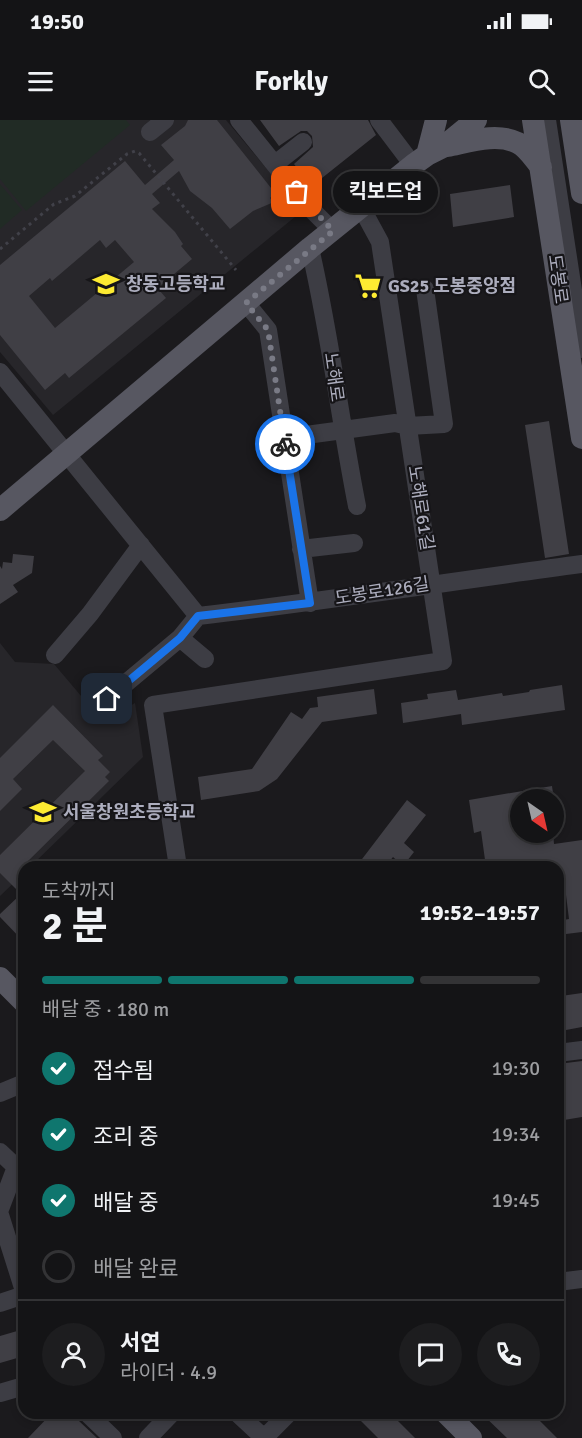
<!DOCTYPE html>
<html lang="ko">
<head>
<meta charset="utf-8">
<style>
	body { margin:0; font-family:Signika,"Noto Sans KR",sans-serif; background:#1d1d1f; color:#f1f3f6; height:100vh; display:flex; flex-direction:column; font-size:22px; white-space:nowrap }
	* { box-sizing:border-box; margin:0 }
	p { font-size:20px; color:#9d9ea1 }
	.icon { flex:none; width:33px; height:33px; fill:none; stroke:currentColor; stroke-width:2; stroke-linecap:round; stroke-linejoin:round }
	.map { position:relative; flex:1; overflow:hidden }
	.sheet { position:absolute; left:18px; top:741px; width:546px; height:558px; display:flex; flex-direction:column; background:#141416; border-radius:18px; box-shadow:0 3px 9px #0003,0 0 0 2px #333335 }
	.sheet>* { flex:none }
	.needle { width:39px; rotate:146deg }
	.tools { position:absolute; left:510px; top:669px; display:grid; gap:12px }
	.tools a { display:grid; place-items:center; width:54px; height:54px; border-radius:50%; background:#141416; box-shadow:0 3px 9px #0003,0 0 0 2px #333335; font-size:30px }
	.pin { position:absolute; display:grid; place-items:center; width:51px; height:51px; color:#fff; margin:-26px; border-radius:12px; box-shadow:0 3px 9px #0006 }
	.courier { position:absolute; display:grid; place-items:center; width:60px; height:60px; margin:-30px; border:4px solid #1a73e8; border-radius:50%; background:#fff; color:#222; box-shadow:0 2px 8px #0007 }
	.bubble { position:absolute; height:42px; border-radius:21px; background:#141416; box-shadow:0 3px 9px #0003,0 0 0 2px #333335; font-size:20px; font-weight:700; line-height:42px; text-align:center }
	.headline em { font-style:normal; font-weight:700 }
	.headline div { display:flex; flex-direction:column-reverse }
	.headline { display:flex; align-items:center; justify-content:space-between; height:102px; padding:0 24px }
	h1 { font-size:39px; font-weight:700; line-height:45px }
	.bar { display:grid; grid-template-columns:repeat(4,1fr); gap:9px 6px; align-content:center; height:72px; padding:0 24px }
	.bar i { height:8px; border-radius:4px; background:#333335 }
	.bar .active { background:#0f766e }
	.bar p { grid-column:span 4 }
	.line { display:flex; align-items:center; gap:15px; padding:0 24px; border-top:2px solid #333335 }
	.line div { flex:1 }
	.round { display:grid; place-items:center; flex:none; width:63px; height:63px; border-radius:32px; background:#1d1d1f }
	ol { padding:0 24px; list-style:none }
	li { display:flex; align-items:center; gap:18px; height:66px }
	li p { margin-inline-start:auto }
	li .icon { padding:6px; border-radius:50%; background:#0f766e; color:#fff; stroke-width:4 }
	li:last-child { color:#9d9ea1 }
	li i { width:33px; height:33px; border:3px solid #333335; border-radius:50% }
	.status { display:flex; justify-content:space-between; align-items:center; height:42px; padding:0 30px; background:#141416; direction:ltr }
	.status svg { height:16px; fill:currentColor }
	header { display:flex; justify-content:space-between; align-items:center; height:78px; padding:0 24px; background:#141416; font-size:27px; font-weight:700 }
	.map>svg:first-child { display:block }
	.built { fill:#27262a }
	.green { fill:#212b25 }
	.building { fill:#403f45; fill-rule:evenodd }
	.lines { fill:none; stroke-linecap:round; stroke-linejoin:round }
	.path { stroke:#414149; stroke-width:3; stroke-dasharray:3 4.5; stroke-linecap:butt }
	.minor { stroke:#3d3d44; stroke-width:18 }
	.major { stroke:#575761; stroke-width:22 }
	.done { stroke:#797a85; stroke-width:6; stroke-dasharray:0 10.8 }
	.route { stroke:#1a73e8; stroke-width:8 }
	.labels { text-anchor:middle; stroke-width:4.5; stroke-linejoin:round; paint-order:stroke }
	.street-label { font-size:18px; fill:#acadbd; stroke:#161518 }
	.poi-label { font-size:18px; font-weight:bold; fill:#acadbd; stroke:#161518; text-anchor:start }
</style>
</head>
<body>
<div class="status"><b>19:50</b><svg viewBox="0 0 49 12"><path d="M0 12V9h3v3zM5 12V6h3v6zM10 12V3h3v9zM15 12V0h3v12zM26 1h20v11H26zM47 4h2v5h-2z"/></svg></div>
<header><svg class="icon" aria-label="menu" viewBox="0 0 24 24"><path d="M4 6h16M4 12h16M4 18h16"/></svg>Forkly<svg class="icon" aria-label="search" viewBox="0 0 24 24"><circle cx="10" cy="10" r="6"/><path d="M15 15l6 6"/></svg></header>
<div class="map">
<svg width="582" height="1318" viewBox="0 0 582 1318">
	<rect width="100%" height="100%" fill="#1b1a1d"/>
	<!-- built -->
	<path class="built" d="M0 0H226L296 84V96L53 295 0 232Z
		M0 523 15 542 54 544 93 590 108 592 123 590 135 583 143 637 30 747H24V753L0 776Z"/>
	<!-- green -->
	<path class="green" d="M0 0H126L130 5 26 91 0 59Z
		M0 64 22 90 0 109Z"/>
	<!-- building -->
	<path class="building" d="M188 0H217L275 73 270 78 274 82 253 91 230 109 212 88 190 71 179 51 152 74 160 83 152 89 175 112 183 124 181 126 192 139 161 165 164 168 160 171 166 178 69 258 65 253 45 270 0 215V145L125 41 145 65 174 40 161 25 185 6ZM100 120 106 128 115 120 134 142 55 208 29 176 50 158 52 161Z
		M260 0H368L376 15 312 66 294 44 313 27 312 16 307 11H301L279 26Z
		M510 65 514 97 453 107 450 74Z
		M549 301 569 434 545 438 525 305Z
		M13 434 34 436 32 453 13 465 18 472 0 484V446L2 449 3 442 12 443Z
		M562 565 565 590 462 605 461 594 403 603 401 583 428 579 427 574 456 570 458 580 502 573 503 576 529 572 530 570Z
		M374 569 377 594 322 602 277 659 259 671 201 680 198 657 252 649 291 592 302 599 310 588 318 587 317 577Z
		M53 585 103 636 98 640 110 652 105 657 109 661 24 745V822L0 797V794L21 774 0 753V735L85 651 53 620 13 659 22 669 0 691V638Z
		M552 666 554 680H520V712H553L554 724 582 720V812L558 815V801L569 799 563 751 558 752V747H486L481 711 474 713 469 680Z
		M407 680 426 695 404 723 414 732 403 746 393 737 385 747H356Z
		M582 873V907L566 910 561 876Z
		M582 941V997L558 1001V944Z
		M24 1209V1236L0 1243V1216Z
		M52 1293H74L79 1301 97 1318H28Z
		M366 1293H390L415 1318H378L359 1299Z
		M481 1293H532L557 1318H507Z"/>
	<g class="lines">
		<!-- path -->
		<path class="path" d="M0 129 54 84 75 76 127 34 135 31 139 33 236 150"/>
		<!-- minor -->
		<path class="minor" d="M239 0 308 86 333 111
			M379 0 413 45
			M547 0 582 229
			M150 12 165 0
			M275 44 303 22
			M310 128C330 214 340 300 357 386
			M246 183 268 210 310 483
			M0 252 198 496
			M284 318 395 303 408 306 444 304 425 169
			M301 429 354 423
			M180 518 205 539
			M55 535 90 494 141 425
			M107 579 180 518 198 496C326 481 454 461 582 444
			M178 747 153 585 443 541 380 122 361 87
			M558 933 582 930
			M0 973 24 963
			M0 1032 16 1047 24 1046
			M0 1089 16 1047
			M0 1095 24 1171
			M558 1162 582 1159
			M0 1183 24 1175
			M0 1273 24 1266
			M87 1293 113 1318
			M237 1293 264 1318
			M148 1318 172 1293
			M264 1318 289 1293"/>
		<!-- major -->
		<path class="major" d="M533 0 582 318
			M571 0 582 73
			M447 26C468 22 497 12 518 23 528 28 534 39 541 47
			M427 35 436 0
			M0 390 310 128 413 45 427 35 443 27 476 0
			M0 858 24 882
			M446 1293 471 1318"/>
	</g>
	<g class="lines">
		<!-- done -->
		<path class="done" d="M285 324 268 210 246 183 333 111 297 72"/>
		<!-- route -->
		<path class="route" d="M107 579 180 518 198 496 310 483 285 324"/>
	</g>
	<!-- icons -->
	<defs>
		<g id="school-bare" transform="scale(2.07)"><path d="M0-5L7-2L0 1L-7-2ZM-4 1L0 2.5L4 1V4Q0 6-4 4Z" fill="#fdeb32" stroke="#161518" stroke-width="2.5" paint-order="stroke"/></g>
		<g id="supermarket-bare" transform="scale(2.07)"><path d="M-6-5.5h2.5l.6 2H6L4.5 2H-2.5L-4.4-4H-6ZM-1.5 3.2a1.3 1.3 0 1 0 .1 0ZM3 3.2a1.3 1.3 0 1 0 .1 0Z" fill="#fdeb32" stroke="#161518" stroke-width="2.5" paint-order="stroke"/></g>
	</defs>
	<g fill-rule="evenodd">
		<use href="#school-bare" x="106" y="164"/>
		<use href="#supermarket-bare" x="368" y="166"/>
		<use href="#school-bare" x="43" y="692"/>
	</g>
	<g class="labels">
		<!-- street labels -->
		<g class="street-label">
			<text transform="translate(558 159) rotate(82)" y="6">도봉로</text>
			<text transform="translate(334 257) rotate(82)" y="6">노해로</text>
			<text transform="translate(421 388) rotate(81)" y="6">노해로61길</text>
			<text transform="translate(382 471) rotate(-9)" y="6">도봉로126길</text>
		</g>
		<!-- poi labels -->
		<g class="poi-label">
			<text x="126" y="170">창동고등학교</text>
			<text x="388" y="172">GS25 도봉중앙점</text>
			<text x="63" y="698">서울창원초등학교</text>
		</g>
	</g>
</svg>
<div class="tools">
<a><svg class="needle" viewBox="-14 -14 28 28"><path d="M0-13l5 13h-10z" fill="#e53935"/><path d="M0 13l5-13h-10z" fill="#9d9ea1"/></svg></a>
</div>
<div class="pin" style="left:297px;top:72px;background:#ea580c"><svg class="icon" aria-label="bag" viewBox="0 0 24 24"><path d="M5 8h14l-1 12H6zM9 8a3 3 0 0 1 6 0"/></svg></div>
<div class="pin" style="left:107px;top:579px;background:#1f2937"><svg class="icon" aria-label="home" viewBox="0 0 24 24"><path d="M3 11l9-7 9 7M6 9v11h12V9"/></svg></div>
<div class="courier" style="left:285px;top:324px"><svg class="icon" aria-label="bike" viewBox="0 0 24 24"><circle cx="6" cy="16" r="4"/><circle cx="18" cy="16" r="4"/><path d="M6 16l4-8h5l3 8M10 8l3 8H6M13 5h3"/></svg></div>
<div class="bubble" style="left:333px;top:51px;width:105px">킥보드업</div>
<section class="sheet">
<div class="headline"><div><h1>2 분</h1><p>도착까지</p></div><em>19:52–19:57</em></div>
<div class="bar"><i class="active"></i><i class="active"></i><i class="active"></i><i></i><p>배달 중 · 180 m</p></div>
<ol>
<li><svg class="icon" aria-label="check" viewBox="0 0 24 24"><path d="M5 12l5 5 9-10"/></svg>접수됨<p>19:30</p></li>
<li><svg class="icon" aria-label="check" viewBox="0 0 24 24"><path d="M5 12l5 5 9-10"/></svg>조리 중<p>19:34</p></li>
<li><svg class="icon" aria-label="check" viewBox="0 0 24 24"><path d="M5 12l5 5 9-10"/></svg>배달 중<p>19:45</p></li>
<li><i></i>배달 완료</li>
</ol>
<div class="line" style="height:108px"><a class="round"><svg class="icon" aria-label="person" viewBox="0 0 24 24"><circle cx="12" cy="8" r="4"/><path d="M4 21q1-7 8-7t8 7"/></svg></a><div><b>서연</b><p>라이더 · 4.9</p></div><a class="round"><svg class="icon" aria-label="chat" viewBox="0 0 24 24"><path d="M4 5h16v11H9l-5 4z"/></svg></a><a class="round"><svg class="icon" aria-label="phone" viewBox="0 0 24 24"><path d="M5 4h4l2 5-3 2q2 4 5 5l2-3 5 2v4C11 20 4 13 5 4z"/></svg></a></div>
</section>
</div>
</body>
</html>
